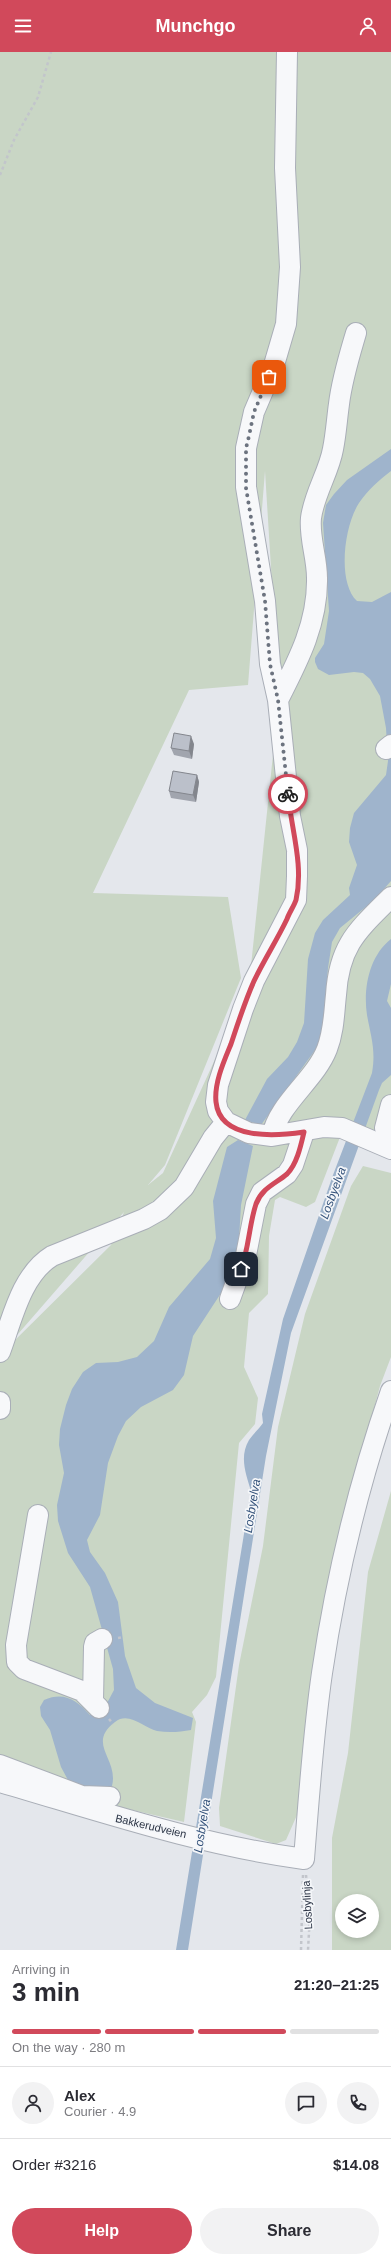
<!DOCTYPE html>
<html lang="en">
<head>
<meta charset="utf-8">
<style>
	body { margin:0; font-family:Helvetica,sans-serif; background:#f2f2f3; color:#2b2b33; height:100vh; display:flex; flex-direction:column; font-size:15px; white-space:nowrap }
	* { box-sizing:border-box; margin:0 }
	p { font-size:13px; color:#7c7c81 }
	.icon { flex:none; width:22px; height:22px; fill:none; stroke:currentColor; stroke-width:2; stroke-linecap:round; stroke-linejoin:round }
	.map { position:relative; height:1898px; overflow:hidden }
	.panel { display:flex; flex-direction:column; background:#fff; flex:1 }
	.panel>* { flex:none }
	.fabs { position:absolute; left:335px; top:1842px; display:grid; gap:8px }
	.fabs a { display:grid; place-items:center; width:44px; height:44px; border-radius:50%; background:#fff; box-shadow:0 2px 6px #0003; font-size:20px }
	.pin { position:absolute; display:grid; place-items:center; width:34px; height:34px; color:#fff; margin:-17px; border-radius:8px; box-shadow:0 2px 6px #0006 }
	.courier { position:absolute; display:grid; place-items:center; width:40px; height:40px; margin:-20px; border:3px solid #d1495b; border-radius:50%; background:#fff; color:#222; box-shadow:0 1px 5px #0007 }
	.headline em { font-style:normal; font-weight:600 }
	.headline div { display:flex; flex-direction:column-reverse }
	.headline { display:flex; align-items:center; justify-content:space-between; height:68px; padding:0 12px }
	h1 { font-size:26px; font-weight:600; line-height:30px }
	.bar { display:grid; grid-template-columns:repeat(4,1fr); gap:6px 4px; align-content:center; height:48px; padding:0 12px }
	.bar i { height:5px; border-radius:3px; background:#e1e1e2 }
	.bar .selected { background:#d1495b }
	.bar p { grid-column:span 4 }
	.line { display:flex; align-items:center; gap:10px; padding:0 12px; border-top:1px solid #e1e1e2 }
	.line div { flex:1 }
	.round { display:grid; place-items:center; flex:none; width:42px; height:42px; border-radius:21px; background:#f2f2f3 }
	.action { display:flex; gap:8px; margin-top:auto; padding:8px 12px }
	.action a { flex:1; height:46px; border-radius:24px; background:#d1495b; color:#fff; font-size:16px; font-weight:600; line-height:46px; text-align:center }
	.action a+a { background:#f2f2f3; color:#2b2b33 }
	header { display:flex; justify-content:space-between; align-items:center; height:52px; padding:0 12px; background:#d1495b; color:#fff; font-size:18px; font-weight:600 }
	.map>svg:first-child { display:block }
	.green { fill:#c9d6c5; fill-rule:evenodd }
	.water { fill:#9fb4cc }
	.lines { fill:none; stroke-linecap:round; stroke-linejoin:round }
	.minor-casing { stroke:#a9aeb7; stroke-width:22 }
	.path { stroke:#c2c5cb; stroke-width:2.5; stroke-dasharray:3 3; stroke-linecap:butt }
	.minor { stroke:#f7f8fa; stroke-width:20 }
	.wall { fill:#a1a5ae }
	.shaded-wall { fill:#83868d }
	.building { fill:#bbc0ca; stroke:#83868d }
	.done { stroke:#6c737f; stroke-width:4; stroke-dasharray:0 7.2 }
	.route { stroke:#d1495b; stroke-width:5 }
	.labels { text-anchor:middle; stroke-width:3.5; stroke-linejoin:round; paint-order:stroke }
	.street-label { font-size:11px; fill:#2b3445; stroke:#f4f6f9 }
	.water-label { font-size:12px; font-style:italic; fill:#34527a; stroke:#f4f6f9 }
</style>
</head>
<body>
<header><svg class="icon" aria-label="menu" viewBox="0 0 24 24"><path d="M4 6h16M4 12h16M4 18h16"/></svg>Munchgo<svg class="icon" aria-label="person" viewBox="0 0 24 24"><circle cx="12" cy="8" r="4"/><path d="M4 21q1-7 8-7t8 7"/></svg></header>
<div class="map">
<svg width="391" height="1898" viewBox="0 0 391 1898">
	<rect width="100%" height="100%" fill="#e4e7ec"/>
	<!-- green -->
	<path class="green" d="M0 0H391V1097L347 1067 315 1150 306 1155 280 1145 275 1148 269 1184 268 1242 249 1261 244 1315 258 1346 255 1372 239 1391 216 1625 207 1643 192 1660 196 1670 184 1770 63 1742 0 1710ZM265 419 279 645 249 933 163 1121 148 1133 165 1113 241 926 228 845 93 841 189 638 248 633ZM124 1160 111 1193 5 1298V1297Z
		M363 1114 391 1121V1305L380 1334 335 1503 297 1763 286 1788 276 1792 220 1774 219 1756 239 1613 263 1494 278 1375 305 1262 351 1134Z
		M391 1439V1898H332V1786L348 1701 368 1520ZM342 1849H372V1879H342Z"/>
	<!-- water -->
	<path class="water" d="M391 397V419C379 428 368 438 359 451 344 474 337 530 357 549L372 550 391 540V829L373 849 340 876 332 890 328 916 323 975 318 994 261 1073 245 1068 267 1027 288 1005 297 990 304 971 308 907 315 881 323 868 350 843 349 836 357 813 349 790 350 776 354 761 386 723 388 709 386 676 380 644 370 627 363 621 354 620 329 623 318 617 315 610V606L324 592 329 559 323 471 326 453 334 442 347 428Z
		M391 887V932L387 949 391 956V1023L382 1031 379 1038 291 1281 266 1404 188 1898H176L251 1439C246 1422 239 1405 249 1388 253 1382 259 1377 263 1371L262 1362 283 1267 333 1123 372 1021C376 998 371 985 367 963 363 937 369 904 391 887Z
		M238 1088 253 1094 241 1153 238 1205 225 1235 193 1284 184 1323 173 1338 141 1355 126 1369 118 1384 108 1411 100 1463 87 1488 90 1500 105 1521 118 1550 125 1604 136 1636 155 1651 193 1666 191 1678C180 1680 169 1681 157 1679 144 1676 129 1659 115 1670 86 1692 119 1707 112 1734 99 1743 82 1734 68 1728L61 1715 50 1678 41 1664 40 1655 44 1648C64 1639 77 1648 90 1663L106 1653 114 1638 113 1617 90 1535 68 1501 58 1469 57 1453 64 1421 59 1393 60 1377 66 1353 72 1337 83 1320 96 1311 118 1310 137 1305 154 1289 169 1255 210 1207 216 1186 213 1149 227 1095Z"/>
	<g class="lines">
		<!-- minor casing -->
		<g class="minor-casing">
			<path id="minor" d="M287 0 285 116 290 215 286 272 274 313 254 360 246 396V435L265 549 270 612 278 648 290 764 297 798V824L296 848 254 929 243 957 218 1033 216 1050 218 1059 226 1070 249 1081 272 1084 324 1075 342 1076 391 1097
				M278 648C298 609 318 571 317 526 317 505 309 486 311 466 314 442 329 420 333 397 336 382 337 366 339 352 342 327 349 305 356 281
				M386 697 391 693
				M391 1053 385 1076 391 1079
				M272 1084C278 1052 315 1028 327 997 334 979 334 961 336 943 339 893 358 878 391 845
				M230 1247 246 1203 256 1152 262 1140 287 1122 293 1113 304 1080
				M0 1300C12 1268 21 1223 52 1204L144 1167 160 1158 184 1135 213 1086 226 1070
				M0 1350V1357
				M38 1463 16 1593 17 1610 24 1617 82 1639 99 1656
				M93 1649 94 1595 95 1591 102 1587
				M0 1713 82 1744 110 1745
				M0 1730C100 1759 200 1793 304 1807 309 1745 313 1683 322 1621 336 1526 359 1430 391 1339"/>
		</g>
		<!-- path -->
		<path class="path" d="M0 123 14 88 38 45 51 0
			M118 1586 124 1585
			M109 1667 113 1672
			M306 1823 310 1863 308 1898
			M301 1898 303 1823"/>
		<!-- minor -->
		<use href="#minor" class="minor"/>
	</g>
	<!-- wall -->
	<path class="wall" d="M194 692 192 707 174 703 171 696Z
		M197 723 199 730 196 750 171 746 169 739Z"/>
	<!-- shaded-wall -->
	<path class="shaded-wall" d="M191 684 194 692 192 707 189 699Z
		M197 723 199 730 196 750 193 743Z"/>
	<!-- building -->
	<path class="building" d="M174 681 191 684 189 699 171 696Z
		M173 719 197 723 193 743 169 739Z"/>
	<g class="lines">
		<!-- done -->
		<path class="done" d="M269 325 254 360 249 384 246 396V436L265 549 270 612 278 648 288 742"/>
		<!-- route -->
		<path class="route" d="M241 1217C249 1196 249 1173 256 1152 262 1136 275 1132 287 1122 297 1112 301 1093 304 1080 277 1084 220 1089 216 1050 214 1031 224 1009 231 992 238 971 245 949 254 929 264 908 277 888 287 867 289 861 294 854 296 848 304 813 291 776 288 742"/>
	</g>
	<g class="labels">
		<!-- street labels -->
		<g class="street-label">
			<text transform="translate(151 1774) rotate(13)" y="4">Bakkerudveien</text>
			<text transform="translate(307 1853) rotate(-93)" y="4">Losbylinja</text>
		</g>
		<!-- water labels -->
		<g class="water-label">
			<text transform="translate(333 1141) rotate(-70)" y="4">Losbyelva</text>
			<text transform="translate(252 1454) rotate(-81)" y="4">Losbyelva</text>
			<text transform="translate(202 1774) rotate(-81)" y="4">Losbyelva</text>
		</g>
	</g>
</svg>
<div class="fabs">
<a><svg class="icon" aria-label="layers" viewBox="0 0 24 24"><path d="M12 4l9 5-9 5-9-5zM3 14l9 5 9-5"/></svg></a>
</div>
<div class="pin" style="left:269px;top:325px;background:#ea580c"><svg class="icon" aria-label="bag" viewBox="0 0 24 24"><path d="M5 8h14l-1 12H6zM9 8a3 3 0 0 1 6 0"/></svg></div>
<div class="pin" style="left:241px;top:1217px;background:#1f2937"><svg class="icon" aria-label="home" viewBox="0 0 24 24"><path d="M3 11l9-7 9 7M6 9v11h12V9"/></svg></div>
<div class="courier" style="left:288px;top:742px"><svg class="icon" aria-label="bike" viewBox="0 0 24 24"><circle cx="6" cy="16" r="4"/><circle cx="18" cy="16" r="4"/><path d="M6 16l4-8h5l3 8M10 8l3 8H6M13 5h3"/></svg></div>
</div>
<section class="panel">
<div class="headline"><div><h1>3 min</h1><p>Arriving in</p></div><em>21:20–21:25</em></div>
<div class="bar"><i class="selected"></i><i class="selected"></i><i class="selected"></i><i></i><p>On the way · 280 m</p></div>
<div class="line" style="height:72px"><a class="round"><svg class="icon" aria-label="person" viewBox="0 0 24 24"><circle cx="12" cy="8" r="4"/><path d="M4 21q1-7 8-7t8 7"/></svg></a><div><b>Alex</b><p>Courier · 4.9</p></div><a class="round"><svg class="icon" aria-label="chat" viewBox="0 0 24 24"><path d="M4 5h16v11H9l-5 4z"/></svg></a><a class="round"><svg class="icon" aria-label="phone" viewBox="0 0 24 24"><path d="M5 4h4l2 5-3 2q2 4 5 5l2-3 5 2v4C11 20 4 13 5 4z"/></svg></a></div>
<div class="line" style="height:52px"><div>Order #3216</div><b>$14.08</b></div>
<div class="action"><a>Help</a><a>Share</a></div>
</section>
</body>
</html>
